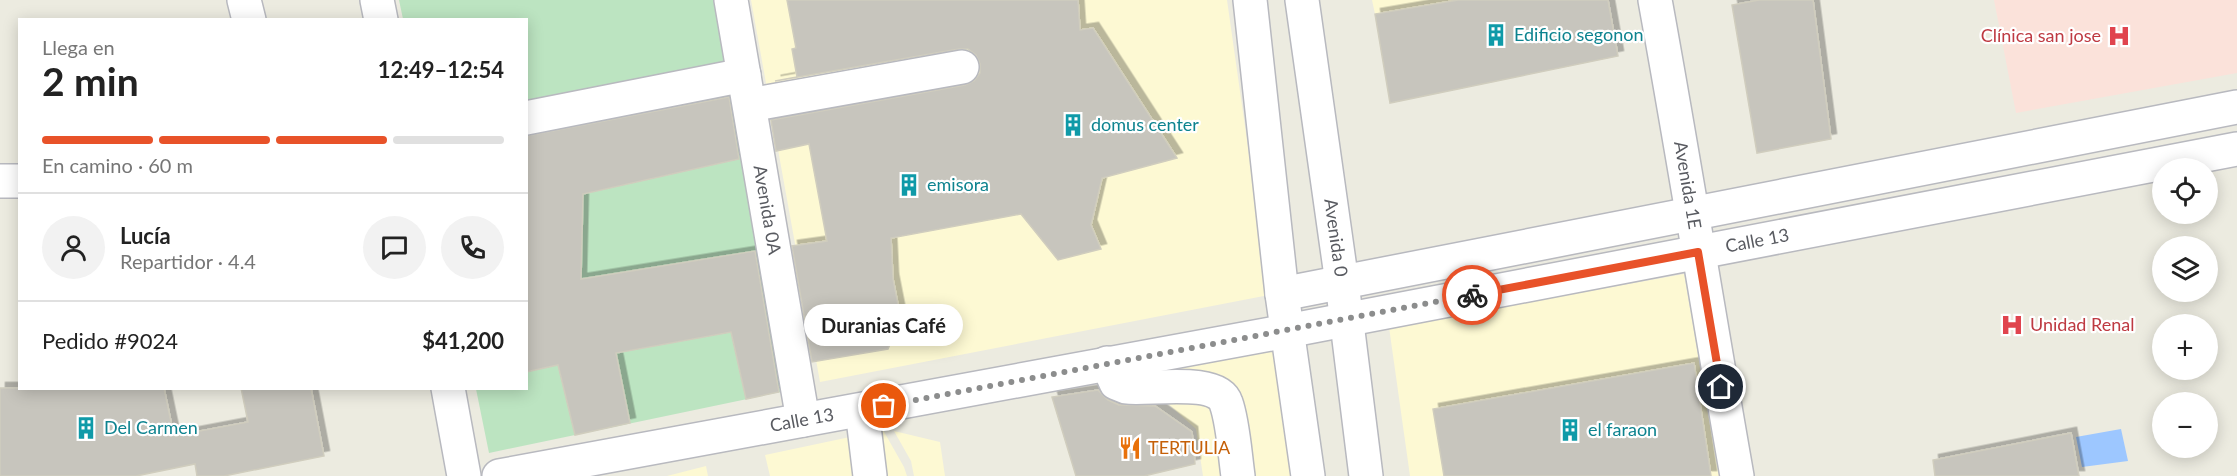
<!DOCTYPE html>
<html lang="es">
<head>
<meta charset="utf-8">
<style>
	body { margin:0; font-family:Lato,sans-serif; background:#f2f2f2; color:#222; height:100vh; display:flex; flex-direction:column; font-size:22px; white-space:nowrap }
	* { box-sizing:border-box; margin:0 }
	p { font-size:20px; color:#767676 }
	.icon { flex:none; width:33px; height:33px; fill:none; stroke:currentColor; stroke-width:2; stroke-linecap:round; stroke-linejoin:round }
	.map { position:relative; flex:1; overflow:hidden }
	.side { position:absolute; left:18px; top:18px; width:510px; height:372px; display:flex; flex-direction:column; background:#fff; border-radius:0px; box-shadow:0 3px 15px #0003 }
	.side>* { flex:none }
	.tools { position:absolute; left:2152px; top:158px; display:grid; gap:12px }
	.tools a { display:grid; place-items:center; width:66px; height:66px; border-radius:50%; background:#fff; box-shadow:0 3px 15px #0003; font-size:30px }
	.pin { position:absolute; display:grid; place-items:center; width:51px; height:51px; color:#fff; margin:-26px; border:3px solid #fff; border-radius:50%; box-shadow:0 2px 6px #0007 }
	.courier { position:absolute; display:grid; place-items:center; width:60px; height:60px; margin:-30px; border:4px solid #e85229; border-radius:50%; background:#fff; color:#222; box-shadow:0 2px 8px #0007 }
	.bubble { position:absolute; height:42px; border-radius:21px; background:#fff; box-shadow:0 3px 15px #0003; font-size:20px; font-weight:700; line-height:42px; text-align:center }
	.overview em { font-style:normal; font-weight:700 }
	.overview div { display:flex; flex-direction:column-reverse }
	.overview { display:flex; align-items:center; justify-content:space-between; height:102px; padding:0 24px }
	h1 { font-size:39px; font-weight:700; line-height:45px }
	.bar { display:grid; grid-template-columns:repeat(4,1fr); gap:9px 6px; align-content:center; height:72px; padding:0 24px }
	.bar i { height:8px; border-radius:4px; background:#e0e0e0 }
	.bar .selected { background:#e85229 }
	.bar p { grid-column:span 4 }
	.line { display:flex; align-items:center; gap:15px; padding:0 24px; border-top:2px solid #e0e0e0 }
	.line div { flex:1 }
	.round { display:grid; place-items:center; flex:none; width:63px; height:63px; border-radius:32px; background:#f2f2f2 }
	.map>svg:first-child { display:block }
	.commercial { fill:#fdf9d3 }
	.medical { fill:#fbe2da }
	.green { fill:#bce4c1 }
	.water { fill:#9dc7ff }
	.building { fill:#c7c5bd; stroke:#d0cdbe; stroke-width:1.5; filter:url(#shadow) }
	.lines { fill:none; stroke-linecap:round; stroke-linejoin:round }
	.minor-casing { stroke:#b8b9bf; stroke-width:36 }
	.minor { stroke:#fff; stroke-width:33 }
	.done { stroke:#8c8d8d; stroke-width:6; stroke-dasharray:0 10.8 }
	.route { stroke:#e85229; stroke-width:8 }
	.labels { text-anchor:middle; stroke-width:4.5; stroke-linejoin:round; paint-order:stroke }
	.culture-label { font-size:18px; fill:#0d838f; stroke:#fff; text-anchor:start }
	.health-label { font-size:18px; fill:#be3a42; stroke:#fff; text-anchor:end }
	.street-label { font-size:18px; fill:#595b61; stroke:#fff }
	.food-label { font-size:18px; fill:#c56008; stroke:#fff; text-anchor:start }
</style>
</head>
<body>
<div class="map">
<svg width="2237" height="476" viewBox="0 0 2237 476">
	<defs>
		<filter id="shadow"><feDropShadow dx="5.5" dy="-5.5" stdDeviation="0" flood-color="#0004"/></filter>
	</defs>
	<rect width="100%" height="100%" fill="#ecebe0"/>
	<!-- commercial -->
	<path class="commercial" d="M751 0H1227L1269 295 820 382Z
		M1372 0H1458L1375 14Z
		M1684 274 1719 476H1410L1389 327Z
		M1274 335 1297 476H1203L1196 429 1122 362Z
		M883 430 904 467 907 476H770L765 455Z
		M894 431 940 442 945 476H914L911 461Z
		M706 466 708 476H667Z"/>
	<!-- medical -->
	<path class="medical" d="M1994 0H2237V73L2016 113Z"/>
	<!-- green -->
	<path class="green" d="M399 0H715L727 69 527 108 526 20 403 19Z
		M742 88 790 390 489 453 476 389 526 388 527 132Z"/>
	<!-- water -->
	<path class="water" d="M2121 429 2128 461 2082 467 2076 437Z"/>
	<!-- building -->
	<path class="building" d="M787 0H1078L1080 30 1093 28 1177 158 1102 178 1091 225 1101 249 1058 260 1021 214 891 238 893 279 905 340 891 342 888 349 812 362 792 246 827 241 809 144 776 151 771 120 965 85 974 81 980 73V64L976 55 968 49H959L775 81 797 77 792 49 796 48Z
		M1458 0H1608L1618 56 1390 103 1375 14Z
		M1759 0H1813L1831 139 1757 153 1732 5Z
		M729 97 739 159 583 194 581 279 755 251 779 392 746 399 731 332 616 353 630 423 575 435 558 365 526 372V136Z
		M1694 363 1711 476H1444L1433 409Z
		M0 388H164L174 436 248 422 241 388H311L324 456 224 476H197L195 464 136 476H0Z
		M1098 390 1108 400 1119 405 1155 406 1192 432 1195 464 1144 476H1076L1052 397Z
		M2071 433 2079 476H1935L1933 460Z"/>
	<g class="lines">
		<!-- minor casing -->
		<g class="minor-casing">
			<g id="minor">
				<path d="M244 0 249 20"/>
				<path d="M377 0 381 20"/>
				<path id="s1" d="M731 0 803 420"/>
				<path d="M1250 0 1282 294 1308 476"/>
				<path id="s2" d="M1302 0 1342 283 1366 476"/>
				<path id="s3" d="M1655 0C1684 159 1709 317 1737 476"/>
				<path d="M750 105 962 67"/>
				<path d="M526 118 744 75"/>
				<path d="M0 181H20"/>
				<path d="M1282 294 2237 107"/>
				<path d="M1107 363 1116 383 1126 387C1149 390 1218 377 1226 403 1233 422 1235 455 1238 476"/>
				<path d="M448 388 464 476"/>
				<path d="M862 410 870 476"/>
				<path id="s4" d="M499 476 1287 331 2237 149"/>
			</g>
		</g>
		<!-- minor -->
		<use href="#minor" class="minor"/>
	</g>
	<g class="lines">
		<!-- done -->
		<path class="done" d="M884 406 1472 295"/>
		<!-- route -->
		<path class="route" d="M1472 295 1698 252 1721 387"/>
	</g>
	<!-- icons -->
	<defs>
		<g id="building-bare" transform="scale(1.8)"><path d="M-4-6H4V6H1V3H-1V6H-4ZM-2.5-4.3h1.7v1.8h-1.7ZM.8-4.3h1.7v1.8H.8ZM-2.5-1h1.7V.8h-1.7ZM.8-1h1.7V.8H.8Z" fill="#0f9aa8" stroke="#fff" stroke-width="2.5" paint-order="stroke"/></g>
		<g id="hospital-bare" transform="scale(1.8)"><path d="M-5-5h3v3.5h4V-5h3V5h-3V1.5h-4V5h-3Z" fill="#e0444e" stroke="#fff" stroke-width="2.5" paint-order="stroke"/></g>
		<g id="restaurant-bare" transform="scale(1.8)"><path d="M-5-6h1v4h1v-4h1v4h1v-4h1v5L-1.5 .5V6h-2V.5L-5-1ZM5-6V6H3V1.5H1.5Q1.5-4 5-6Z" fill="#e8710a" stroke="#fff" stroke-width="2.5" paint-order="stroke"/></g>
	</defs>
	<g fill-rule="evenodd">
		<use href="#building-bare" x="1496" y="35"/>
		<use href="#hospital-bare" x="2119" y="36"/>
		<use href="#building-bare" x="1073" y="125"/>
		<use href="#building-bare" x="909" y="185"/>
		<use href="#hospital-bare" x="2012" y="325"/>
		<use href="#building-bare" x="86" y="428"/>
		<use href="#building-bare" x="1570" y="430"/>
		<use href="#restaurant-bare" x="1130" y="448"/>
	</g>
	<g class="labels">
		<!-- culture labels -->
		<g class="culture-label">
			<text x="1514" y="41">Edificio segonon</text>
			<text x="1091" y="131">domus center</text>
			<text x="927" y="191">emisora</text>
			<text x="104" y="434">Del Carmen</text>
			<text x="1588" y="436">el faraon</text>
		</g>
		<!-- health labels -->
		<g class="health-label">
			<text x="2101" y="42">Clínica san jose</text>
			<text x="2030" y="331" text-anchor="start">Unidad Renal</text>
		</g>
		<!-- street labels -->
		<g class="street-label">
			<text dy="6" stroke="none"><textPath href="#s3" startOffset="188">Avenida 1E</textPath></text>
			<text dy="6" stroke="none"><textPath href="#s1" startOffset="213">Avenida 0A</textPath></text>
			<text dy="6" stroke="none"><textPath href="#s2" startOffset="240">Avenida 0</textPath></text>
			<text dy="6" stroke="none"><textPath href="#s4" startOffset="1280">Calle 13</textPath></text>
			<text dy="6" stroke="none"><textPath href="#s4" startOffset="308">Calle 13</textPath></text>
		</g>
		<!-- food labels -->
		<g class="food-label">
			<text x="1148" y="454">TERTULIA</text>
		</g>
	</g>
</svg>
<div class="tools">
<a><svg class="icon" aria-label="locate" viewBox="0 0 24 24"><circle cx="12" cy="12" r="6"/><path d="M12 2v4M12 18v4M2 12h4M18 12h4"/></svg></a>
<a><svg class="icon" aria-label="layers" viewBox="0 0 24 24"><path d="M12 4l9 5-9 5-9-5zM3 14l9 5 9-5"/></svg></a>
<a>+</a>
<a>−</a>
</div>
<div class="pin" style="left:884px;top:406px;background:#ea580c"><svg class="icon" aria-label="bag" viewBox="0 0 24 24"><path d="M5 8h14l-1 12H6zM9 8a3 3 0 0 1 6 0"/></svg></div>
<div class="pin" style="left:1721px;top:387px;background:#1f2937"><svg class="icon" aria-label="home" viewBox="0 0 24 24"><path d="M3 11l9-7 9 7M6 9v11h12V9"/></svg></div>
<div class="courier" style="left:1472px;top:295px"><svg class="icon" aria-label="bike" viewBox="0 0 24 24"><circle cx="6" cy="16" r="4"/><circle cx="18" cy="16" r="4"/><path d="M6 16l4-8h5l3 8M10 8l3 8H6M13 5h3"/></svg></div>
<div class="bubble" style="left:804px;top:304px;width:159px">Duranias Café</div>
<section class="side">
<div class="overview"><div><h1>2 min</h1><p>Llega en</p></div><em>12:49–12:54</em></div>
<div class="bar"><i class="selected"></i><i class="selected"></i><i class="selected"></i><i></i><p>En camino · 60 m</p></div>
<div class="line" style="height:108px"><a class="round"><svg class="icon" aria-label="person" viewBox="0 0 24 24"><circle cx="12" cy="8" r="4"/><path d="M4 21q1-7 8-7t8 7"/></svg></a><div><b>Lucía</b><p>Repartidor · 4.4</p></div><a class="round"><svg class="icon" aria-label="chat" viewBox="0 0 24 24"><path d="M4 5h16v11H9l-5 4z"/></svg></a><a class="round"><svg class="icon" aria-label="phone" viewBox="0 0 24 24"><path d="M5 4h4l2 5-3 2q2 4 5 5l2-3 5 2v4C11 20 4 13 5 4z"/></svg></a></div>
<div class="line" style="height:78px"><div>Pedido #9024</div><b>$41,200</b></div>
</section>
</div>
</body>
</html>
